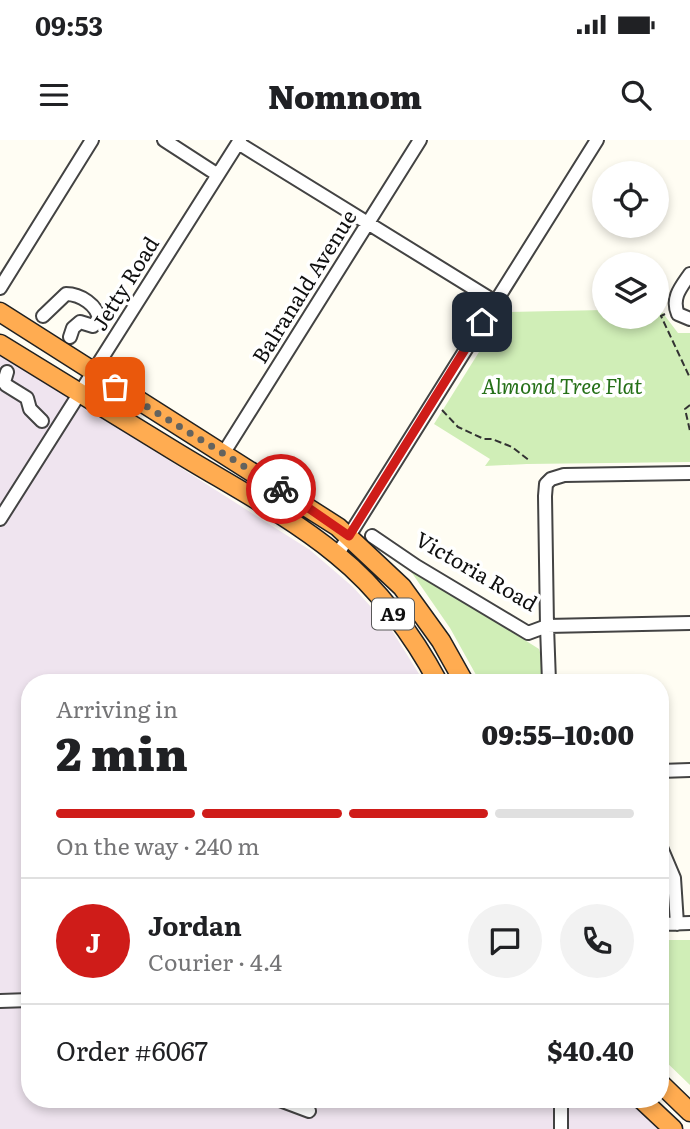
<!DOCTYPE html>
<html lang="en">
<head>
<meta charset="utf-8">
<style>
	body { margin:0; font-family:Literata,serif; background:#f2f2f2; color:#202124; height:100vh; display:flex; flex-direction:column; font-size:26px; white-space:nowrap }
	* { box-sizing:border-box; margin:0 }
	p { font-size:23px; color:#757577 }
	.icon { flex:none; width:38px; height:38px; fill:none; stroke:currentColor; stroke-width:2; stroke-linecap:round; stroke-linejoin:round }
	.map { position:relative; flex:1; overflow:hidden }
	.panel { position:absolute; left:21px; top:534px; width:648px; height:434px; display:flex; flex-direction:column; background:#fff; border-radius:28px; box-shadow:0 4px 10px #0003 }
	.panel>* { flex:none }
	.fabs { position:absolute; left:592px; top:21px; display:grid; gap:14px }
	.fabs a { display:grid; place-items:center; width:77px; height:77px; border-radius:50%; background:#fff; box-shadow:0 4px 10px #0003; font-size:35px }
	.pin { position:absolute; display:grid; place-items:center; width:60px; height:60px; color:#fff; margin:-30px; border-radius:14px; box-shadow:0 4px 10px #0006 }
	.courier { position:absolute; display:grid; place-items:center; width:70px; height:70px; margin:-35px; border:5px solid #cf1c19; border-radius:50%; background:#fff; color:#222; box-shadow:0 2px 9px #0007 }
	.headline em { font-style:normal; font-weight:800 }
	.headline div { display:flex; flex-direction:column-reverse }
	.headline { display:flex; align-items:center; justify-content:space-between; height:119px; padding:0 35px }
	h1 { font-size:46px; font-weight:800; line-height:52px }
	.bar { display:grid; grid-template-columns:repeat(4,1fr); gap:10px 7px; align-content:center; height:84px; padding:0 35px }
	.bar i { height:9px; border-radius:5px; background:#e0e0e0 }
	.bar .current { background:#cf1c19 }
	.bar p { grid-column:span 4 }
	.line { display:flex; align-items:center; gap:18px; padding:0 35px; border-top:2px solid #e0e0e0 }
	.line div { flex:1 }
	.round { display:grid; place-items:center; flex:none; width:74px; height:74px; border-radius:37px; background:#f2f2f2 }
	.status { display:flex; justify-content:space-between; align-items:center; height:49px; padding:0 35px; background:#fff; direction:ltr }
	.status svg { height:19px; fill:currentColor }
	header { display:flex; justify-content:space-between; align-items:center; height:91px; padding:0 35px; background:#fff; font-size:32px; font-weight:800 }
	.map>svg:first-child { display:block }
	.industrial { fill:#efe4ef }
	.green { fill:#d0eeb7 }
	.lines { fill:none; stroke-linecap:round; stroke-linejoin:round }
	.minor-casing { stroke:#434343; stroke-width:16 }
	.highway-casing { stroke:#212121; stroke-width:21 }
	.path { stroke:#323232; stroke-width:2; stroke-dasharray:7 3.5; stroke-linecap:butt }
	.minor { stroke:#fff; stroke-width:12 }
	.highway { stroke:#ffac51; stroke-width:18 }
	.done { stroke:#64635f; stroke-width:7; stroke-dasharray:0 12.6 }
	.route { stroke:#cf1c19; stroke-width:9 }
	.labels { text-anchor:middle; stroke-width:7; stroke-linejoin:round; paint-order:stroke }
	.shield { fill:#fff; stroke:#585858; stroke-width:2 }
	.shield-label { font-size:19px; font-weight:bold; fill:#101010 }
	.street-label { font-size:21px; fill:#101010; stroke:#fff }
	.park-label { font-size:21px; font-style:italic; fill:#257018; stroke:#fff }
</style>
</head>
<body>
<div class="status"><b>09:53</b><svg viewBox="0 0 49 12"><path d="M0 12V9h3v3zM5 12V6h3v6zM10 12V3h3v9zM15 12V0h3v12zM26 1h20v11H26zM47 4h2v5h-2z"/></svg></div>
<header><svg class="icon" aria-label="menu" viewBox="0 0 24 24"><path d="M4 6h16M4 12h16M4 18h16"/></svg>Nomnom<svg class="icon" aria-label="search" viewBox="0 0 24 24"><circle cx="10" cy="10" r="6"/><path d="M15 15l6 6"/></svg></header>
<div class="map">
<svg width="690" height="989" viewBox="0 0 690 989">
	<rect width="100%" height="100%" fill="#fffdf3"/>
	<!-- industrial -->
	<path class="industrial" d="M0 213 310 410 353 447 391 489 424 542H30V959H627L659 989H0Z"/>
	<!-- green -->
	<path class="green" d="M656 168H659L678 193H690V322L527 324 485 326 490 319 434 284 504 172 604 170V177H656Z
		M415 431 539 509 542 519 543 542H480L450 488 412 433Z
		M660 800H690V945L660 916Z"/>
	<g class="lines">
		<!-- minor casing -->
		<g class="minor-casing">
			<path id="minor" d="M164 0 218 35
				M238 3 494 161
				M690 134C681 147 671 158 678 174L690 179
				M0 148 92 0
				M43 176 66 154C80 154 98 165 99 180L93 186 80 182 73 188 70 197
				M7 232 4 242 6 245 27 258 30 269 42 281
				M223 314 420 0
				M690 333 564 335 551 339 546 344 545 356 547 486 690 483
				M0 379 240 0
				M372 396 416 426 528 493 547 486 549 542
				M337 415 597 0
				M660 631 690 630
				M660 705 674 738 677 784
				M660 784 690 783
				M0 861 30 860
				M277 959 309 971
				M561 959V989"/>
		</g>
		<!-- highway casing -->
		<g class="highway-casing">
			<path id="highway" d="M0 172 338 387 402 447 441 501 464 542
				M0 204C59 240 117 276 176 312 230 345 288 375 337 415 378 448 413 495 438 542
				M660 943 690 972
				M641 959 673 989"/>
		</g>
		<!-- path -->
		<path class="path" d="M665 174 661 176 690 238
			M690 265 685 269 690 291
			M442 270 458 287 484 299H492L512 307 530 321"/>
		<!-- minor -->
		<use href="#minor" class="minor"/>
		<!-- highway -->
		<use href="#highway" class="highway"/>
	</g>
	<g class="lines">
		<!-- done -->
		<path class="done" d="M115 247 281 349"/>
		<!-- route -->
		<path class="route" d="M281 349 349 396 482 182"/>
	</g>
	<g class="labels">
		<!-- shield labels -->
		<rect class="shield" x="372" y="458.5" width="42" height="31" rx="5"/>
		<g class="shield-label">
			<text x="393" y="481">A9</text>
		</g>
		<!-- street labels -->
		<g class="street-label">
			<text transform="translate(126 144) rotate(-58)" y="7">Jetty Road</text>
			<text transform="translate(305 147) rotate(-58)" y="7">Balranald Avenue</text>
			<text transform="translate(476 432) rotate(30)" y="7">Victoria Road</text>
		</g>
		<!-- park labels -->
		<g class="park-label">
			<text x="562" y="254">Almond Tree Flat</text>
		</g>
	</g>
</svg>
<div class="fabs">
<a><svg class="icon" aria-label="locate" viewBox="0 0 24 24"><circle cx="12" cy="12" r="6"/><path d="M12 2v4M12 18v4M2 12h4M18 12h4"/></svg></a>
<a><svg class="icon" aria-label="layers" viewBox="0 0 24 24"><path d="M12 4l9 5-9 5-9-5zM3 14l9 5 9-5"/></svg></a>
</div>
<div class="pin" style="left:115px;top:247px;background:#ea580c"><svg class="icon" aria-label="bag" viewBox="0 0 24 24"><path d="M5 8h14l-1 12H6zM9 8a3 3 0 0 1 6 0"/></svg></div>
<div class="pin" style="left:482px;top:182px;background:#1f2937"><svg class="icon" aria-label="home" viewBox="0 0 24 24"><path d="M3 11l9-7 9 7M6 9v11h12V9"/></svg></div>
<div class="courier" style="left:281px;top:349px"><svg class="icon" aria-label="bike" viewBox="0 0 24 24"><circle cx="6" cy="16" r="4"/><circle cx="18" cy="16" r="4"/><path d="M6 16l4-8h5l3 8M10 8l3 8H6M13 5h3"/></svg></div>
<section class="panel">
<div class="headline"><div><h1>2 min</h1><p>Arriving in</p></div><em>09:55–10:00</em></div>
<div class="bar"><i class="current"></i><i class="current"></i><i class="current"></i><i></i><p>On the way · 240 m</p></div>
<div class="line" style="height:126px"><b class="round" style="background:#cf1c19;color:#fff">J</b><div><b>Jordan</b><p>Courier · 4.4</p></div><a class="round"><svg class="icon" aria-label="chat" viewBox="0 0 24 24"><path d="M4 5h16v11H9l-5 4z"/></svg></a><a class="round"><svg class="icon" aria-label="phone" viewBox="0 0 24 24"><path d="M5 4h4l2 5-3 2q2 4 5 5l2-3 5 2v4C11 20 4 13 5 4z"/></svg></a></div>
<div class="line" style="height:91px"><div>Order #6067</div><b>$40.40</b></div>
</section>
</div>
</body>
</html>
